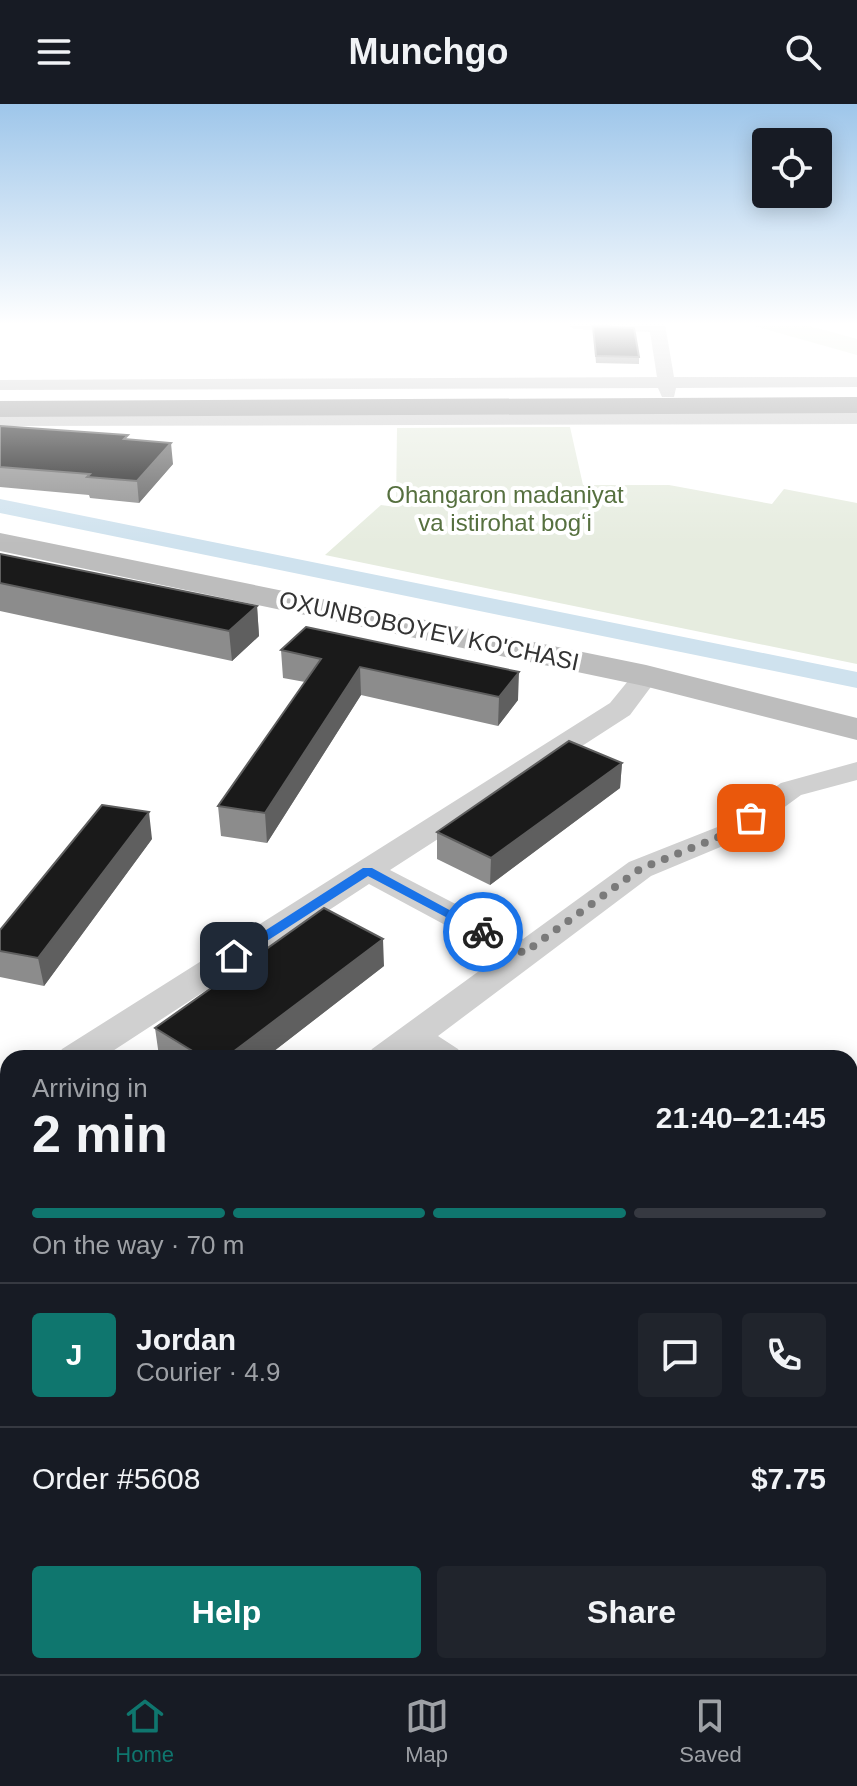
<!DOCTYPE html>
<html lang="en">
<head>
<meta charset="utf-8">
<style>
	body { margin:0; font-family:Helvetica,sans-serif; background:#20242c; color:#f1f3f6; height:100vh; display:flex; flex-direction:column; font-size:30px; white-space:nowrap }
	* { box-sizing:border-box; margin:0 }
	p { font-size:26px; color:#9ea1a6 }
	.icon { flex:none; width:44px; height:44px; fill:none; stroke:currentColor; stroke-width:2; stroke-linecap:round; stroke-linejoin:round }
	.map { position:relative; flex:1; overflow:hidden }
	.panel { position:absolute; left:0px; top:946px; width:858px; height:624px; display:flex; flex-direction:column; background:#171b24; border-radius:24px 24px 0 0; box-shadow:0 4px 20px #0003 }
	.panel>* { flex:none }
	.buttons { position:absolute; left:752px; top:24px; display:grid; gap:16px }
	.buttons a { display:grid; place-items:center; width:80px; height:80px; border-radius:8px; background:#171b24; box-shadow:0 4px 20px #0003; font-size:40px }
	.pin { position:absolute; display:grid; place-items:center; width:68px; height:68px; color:#fff; margin:-34px; border-radius:16px; box-shadow:0 4px 12px #0006 }
	.courier { position:absolute; display:grid; place-items:center; width:80px; height:80px; margin:-40px; border:6px solid #1a73e8; border-radius:50%; background:#fff; color:#222; box-shadow:0 2px 10px #0007 }
	.headline em { font-style:normal; font-weight:600 }
	.headline div { display:flex; flex-direction:column-reverse }
	.headline { display:flex; align-items:center; justify-content:space-between; height:136px; padding:0 32px }
	h1 { font-size:52px; font-weight:600; line-height:60px }
	.bar { display:grid; grid-template-columns:repeat(4,1fr); gap:12px 8px; align-content:center; height:96px; padding:0 32px }
	.bar i { height:10px; border-radius:6px; background:#363941 }
	.bar .current { background:#0f766e }
	.bar p { grid-column:span 4 }
	.line { display:flex; align-items:center; gap:20px; padding:0 32px; border-top:2px solid #363941 }
	.line div { flex:1 }
	.round { display:grid; place-items:center; flex:none; width:84px; height:84px; border-radius:8px; background:#20242c }
	.primary-button { display:flex; gap:16px; margin-top:auto; padding:16px 32px }
	.primary-button a { flex:1; height:92px; border-radius:8px; background:#0f766e; color:#fff; font-size:32px; font-weight:600; line-height:92px; text-align:center }
	.primary-button a+a { background:#20242c; color:#f1f3f6 }
	header { display:flex; justify-content:space-between; align-items:center; height:104px; padding:0 32px; background:#171b24; font-size:36px; font-weight:600 }
	.tab-bar { display:flex; justify-content:space-around; align-items:center; height:112px; border-top:2px solid #363941; background:#171b24; font-size:22px; color:#9ea1a6 }
	.tab-bar a { display:grid; justify-items:center; gap:4px }
	.tab-bar .current { color:#0f766e }
	.map>svg:first-child { display:block }
	.green { fill:#e6ecdf }
	.lines { fill:none; stroke-linecap:round; stroke-linejoin:round }
	.canal { fill:#cfe2ee; fill-rule:evenodd }
	.minor { fill:#d0d0d0; fill-rule:evenodd }
	.secondary { fill:#bdbdbd; fill-rule:evenodd }
	.trunk { fill:#a2a2a2; fill-rule:evenodd }
	.wall { fill:#8c8c8c }
	.shaded-wall { fill:#5f5f5f }
	.building { fill:#1a1a1a; stroke:#5f5f5f; stroke-width:2 }
	.route { fill:#1a73e8 }
	.done { stroke:#7a7a7a; stroke-width:8; stroke-dasharray:0 14.4 }
	.labels { text-anchor:middle; stroke-width:8; stroke-linejoin:round; paint-order:stroke }
	.far-park-label { font-size:24px; fill:#56703f; stroke:#fff }
	.far-street-label { font-size:24px; fill:#333; stroke:#fff }
</style>
</head>
<body>
<header><svg class="icon" aria-label="menu" viewBox="0 0 24 24"><path d="M4 6h16M4 12h16M4 18h16"/></svg>Munchgo<svg class="icon" aria-label="search" viewBox="0 0 24 24"><circle cx="10" cy="10" r="6"/><path d="M15 15l6 6"/></svg></header>
<div class="map">
<svg width="857" height="1570" viewBox="0 0 857 1570">
	<rect width="100%" height="100%" fill="#fff"/>
	<!-- green -->
	<path class="green" d="M747 220H803L857 235V251Z
		M570 323 583 381H669L772 400 784 385 857 399V560L325 451 381 401 396 403 397 324Z"/>
	<g class="lines">
		<!-- canal -->
		<path class="canal" d="M0 395 857 568V584L0 409Z"/>
		<!-- minor -->
		<path class="minor" d="M566 220H665L674 273H857V283L676 284 674 293H662L658 284 0 286V276L657 273 650 228 574 225Z
			M857 308V320L0 322V310Z
			M646 564 655 566 659 572 630 611 390 766 523 835 629 758 720 722 781 679 857 658V676L801 691 742 734 651 772 438 932 458 945 463 954H419L414 951 410 954H367L372 945 501 851 369 780 102 954H57L62 945 610 599 637 566Z
			M8 984V1013L0 1016V986Z
			M0 1055 8 1058V1091L0 1089Z
			M850 1177 857 1180V1217L850 1214Z
			M665 1562H725L729 1570H669Z"/>
		<!-- secondary -->
		<path class="secondary" d="M0 429 646 561 857 614V636L644 582 0 447Z"/>
		<!-- trunk -->
		<path class="trunk" d="M857 293V309L0 313V297Z"/>
	</g>
	<!-- wall -->
	<path class="wall" d="M593 222 639 253V260L596 259Z
		M0 322 128 336 173 360 139 399 90 394 89 391 0 383Z
		M0 450 257 502 259 532 232 557 0 507Z
		M281 546 518 596 498 622 361 591 267 739 221 732 218 702 305 578 283 574Z
		M622 659 620 684 490 781 437 755V728Z
		M152 735 44 882 0 873V826Z
		M384 862 265 954H162L159 952 155 924Z
		M850 1049 857 1053V1167L850 1163Z
		M748 1562H850L857 1570H759Z"/>
	<!-- shaded-wall -->
	<path class="shaded-wall" d="M171 339 173 360 139 399 137 377Z
		M257 502 259 532 232 557 229 527Z
		M360 563 361 591 267 739 265 709Z
		M519 568 518 596 498 622 499 593Z
		M622 659 620 684 490 781 491 754Z
		M149 708 152 735 44 882 38 854Z
		M383 835 384 862 265 954H225Z"/>
	<!-- building -->
	<path class="building" d="M593 222 634 224 639 253 596 252Z
		M0 322 128 331 124 335 171 339 137 377 87 373 90 370 0 363Z
		M0 450 257 502 229 527 0 479Z
		M306 523 519 568 499 593 360 563 265 709 218 702 321 555 281 546Z
		M569 637 622 659 491 754 437 728Z
		M102 701 149 708 38 854 0 847V826Z
		M324 804 383 835 225 954H204L155 924Z
		M850 1049 857 1053V1133L850 1130Z
		M857 1348V1570H806L795 1562H850V1359Z"/>
	<!-- sky -->
	<linearGradient id="sky" x2="0" y2="1"><stop stop-color="#9ec6ea"/><stop offset="0.5" stop-color="#fff"/><stop offset="1" stop-color="#fff" stop-opacity="0"/></linearGradient>
	<rect width="857" height="440" fill="url(#sky)"/>
	<!-- route -->
	<path class="route" d="M363 764H372L490 828 478 830 368 772 239 855H230V849Z"/>
	<g class="lines">
		<!-- done -->
		<path class="done" d="M483 828 524 849 640 765 731 728 751 714"/>
	</g>
	<g class="labels">
		<!-- far-park labels -->
		<g class="far-park-label">
			<text x="505" y="399">Ohangaron madaniyat<tspan x="505" dy="28">va istirohat bogʻi</tspan></text>
		</g>
		<!-- far-street labels -->
		<g class="far-street-label">
			<text transform="translate(429 527) rotate(12)" y="8">OXUNBOBOYEV KO'CHASI</text>
		</g>
	</g>
</svg>
<div class="buttons">
<a><svg class="icon" aria-label="locate" viewBox="0 0 24 24"><circle cx="12" cy="12" r="6"/><path d="M12 2v4M12 18v4M2 12h4M18 12h4"/></svg></a>
</div>
<div class="pin" style="left:751px;top:714px;background:#ea580c"><svg class="icon" aria-label="bag" viewBox="0 0 24 24"><path d="M5 8h14l-1 12H6zM9 8a3 3 0 0 1 6 0"/></svg></div>
<div class="pin" style="left:234px;top:852px;background:#1f2937"><svg class="icon" aria-label="home" viewBox="0 0 24 24"><path d="M3 11l9-7 9 7M6 9v11h12V9"/></svg></div>
<div class="courier" style="left:483px;top:828px"><svg class="icon" aria-label="bike" viewBox="0 0 24 24"><circle cx="6" cy="16" r="4"/><circle cx="18" cy="16" r="4"/><path d="M6 16l4-8h5l3 8M10 8l3 8H6M13 5h3"/></svg></div>
<section class="panel">
<div class="headline"><div><h1>2 min</h1><p>Arriving in</p></div><em>21:40–21:45</em></div>
<div class="bar"><i class="current"></i><i class="current"></i><i class="current"></i><i></i><p>On the way · 70 m</p></div>
<div class="line" style="height:144px"><b class="round" style="background:#0f766e;color:#fff">J</b><div><b>Jordan</b><p>Courier · 4.9</p></div><a class="round"><svg class="icon" aria-label="chat" viewBox="0 0 24 24"><path d="M4 5h16v11H9l-5 4z"/></svg></a><a class="round"><svg class="icon" aria-label="phone" viewBox="0 0 24 24"><path d="M5 4h4l2 5-3 2q2 4 5 5l2-3 5 2v4C11 20 4 13 5 4z"/></svg></a></div>
<div class="line" style="height:104px"><div>Order #5608</div><b>$7.75</b></div>
<div class="primary-button"><a>Help</a><a>Share</a></div>
</section>
</div>
<nav class="tab-bar">
<a class="current"><svg class="icon" aria-label="home" viewBox="0 0 24 24"><path d="M3 11l9-7 9 7M6 9v11h12V9"/></svg>Home</a>
<a><svg class="icon" aria-label="map" viewBox="0 0 24 24"><path d="M3 6l6-2 6 2 6-2v14l-6 2-6-2-6 2zM9 4v14M15 6v14"/></svg>Map</a>
<a><svg class="icon" aria-label="saved" viewBox="0 0 24 24"><path d="M7 4h10v16l-5-4-5 4z"/></svg>Saved</a>
</nav>
</body>
</html>
